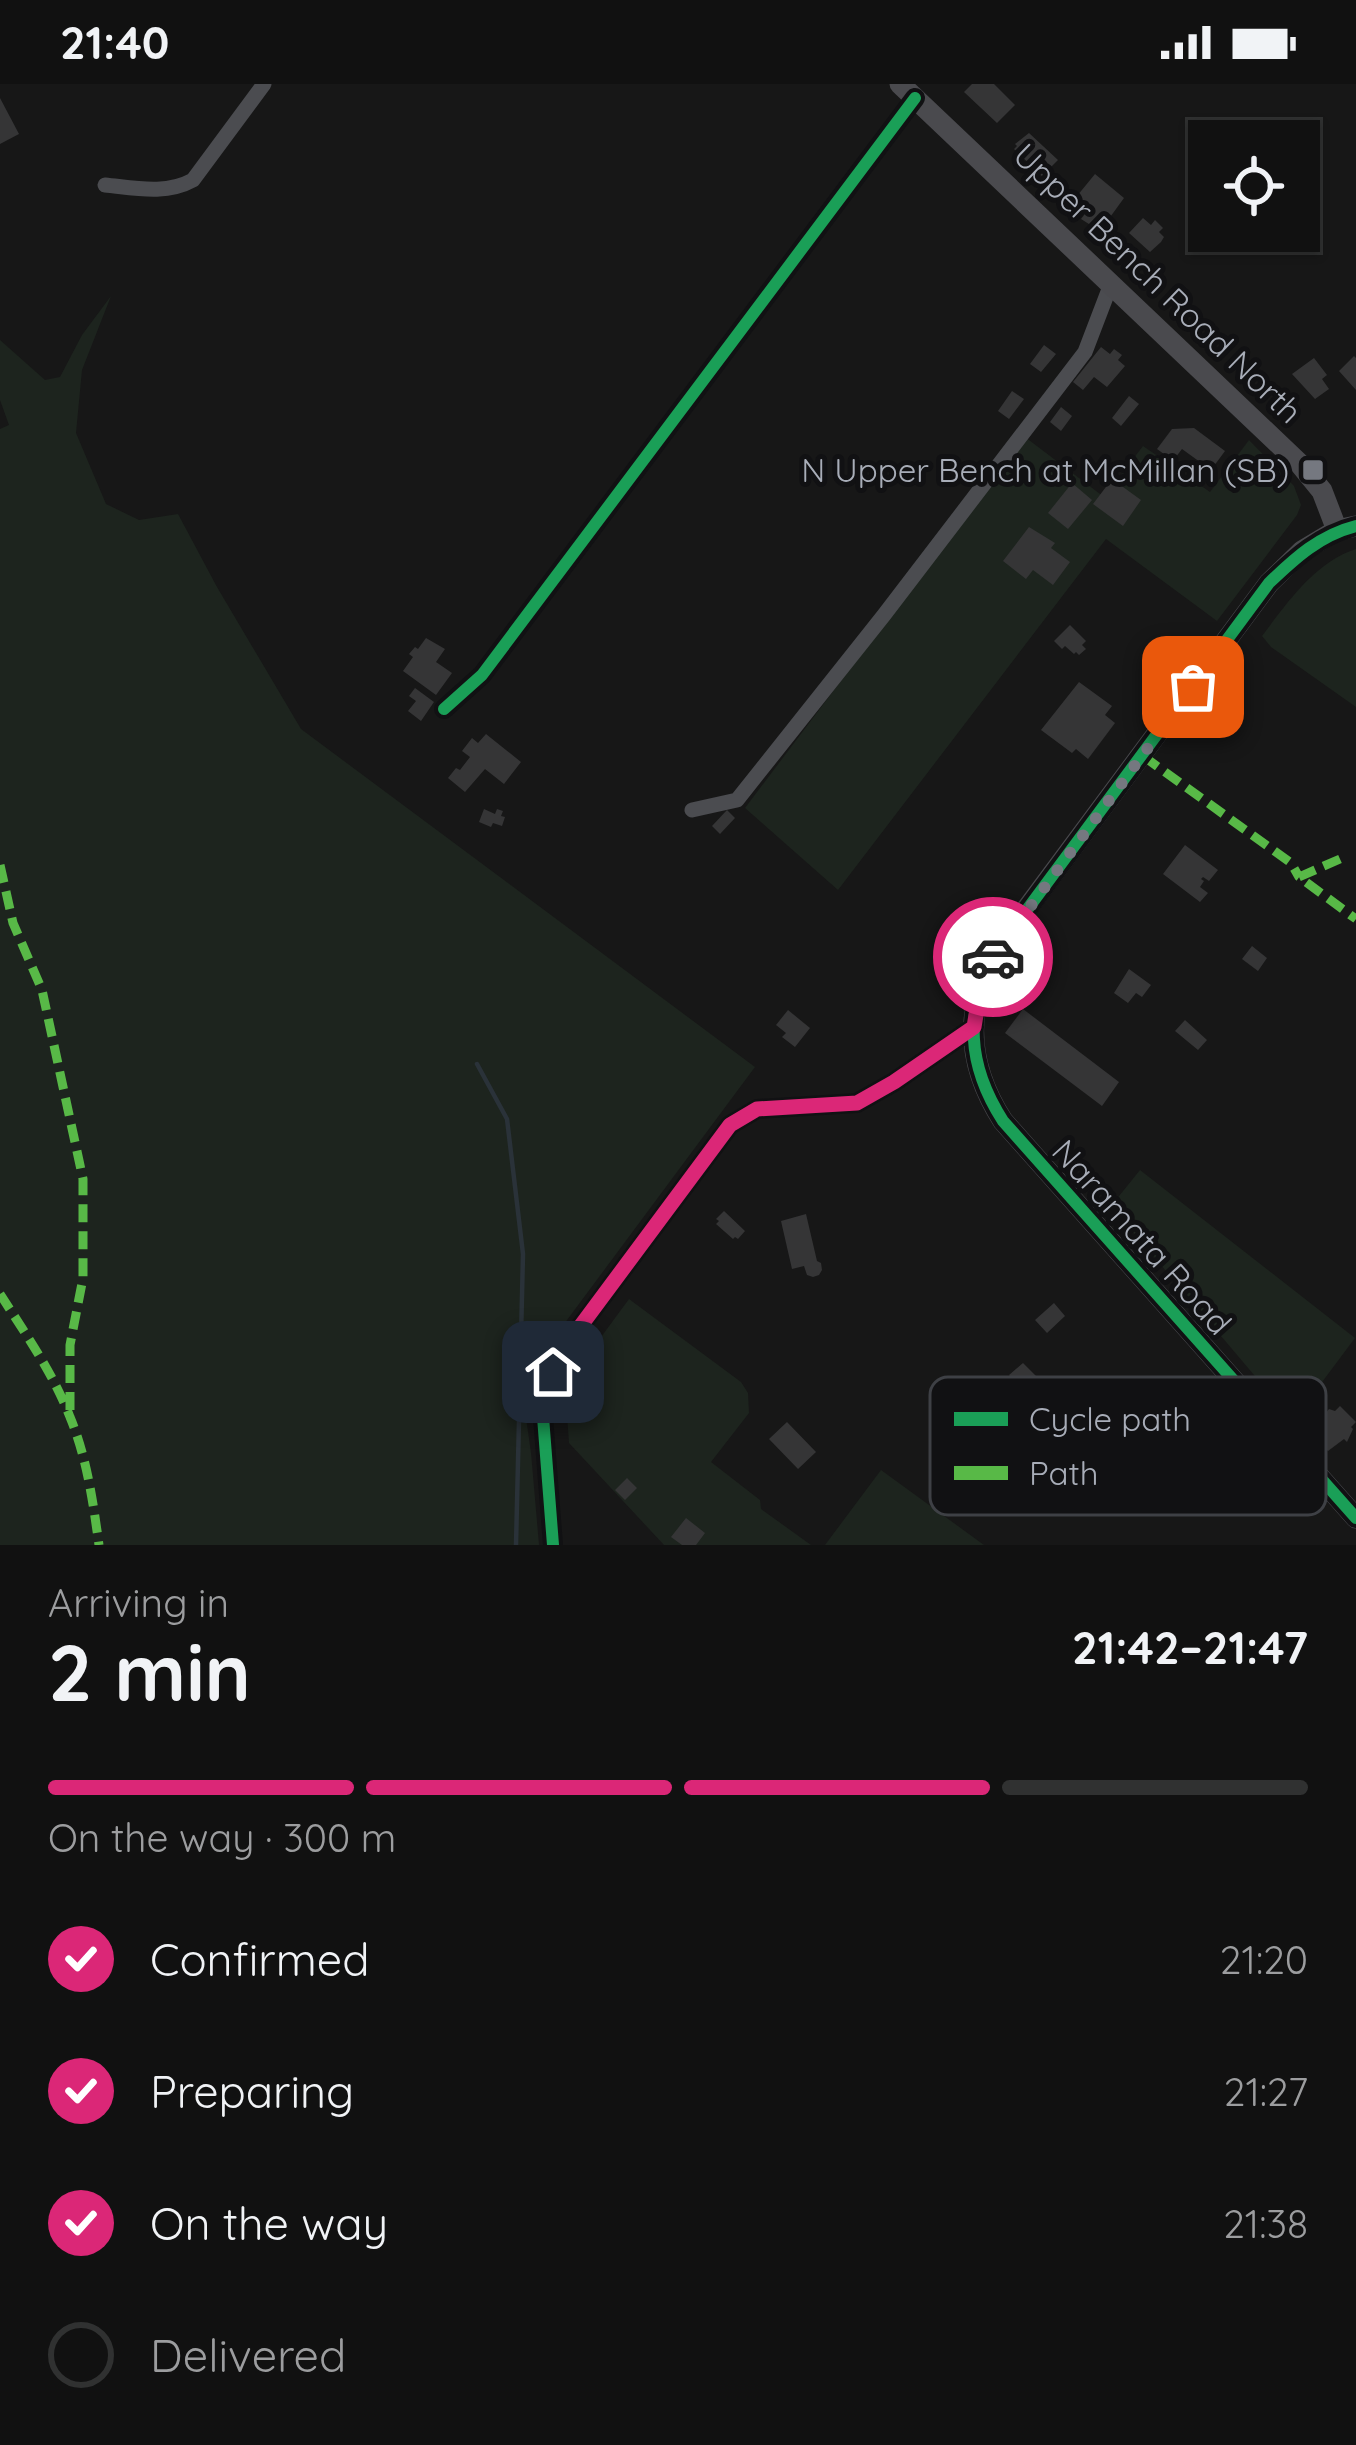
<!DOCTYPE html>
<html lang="en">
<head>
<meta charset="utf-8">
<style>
	body { margin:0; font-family:Quicksand,sans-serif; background:#1e1f1f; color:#f1f3f6; height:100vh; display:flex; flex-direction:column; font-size:45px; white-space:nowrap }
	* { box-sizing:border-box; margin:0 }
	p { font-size:39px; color:#9c9d9f }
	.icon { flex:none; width:66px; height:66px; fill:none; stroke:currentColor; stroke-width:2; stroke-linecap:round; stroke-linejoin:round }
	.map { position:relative; height:1461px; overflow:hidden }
	.panel { display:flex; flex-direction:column; background:#111; flex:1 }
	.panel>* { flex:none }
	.tools { position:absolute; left:1188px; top:36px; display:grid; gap:24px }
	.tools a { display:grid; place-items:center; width:132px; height:132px; border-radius:0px; background:#111; box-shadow:0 3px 9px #0004,0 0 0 3px #303131; font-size:60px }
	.pin { position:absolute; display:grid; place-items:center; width:102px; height:102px; color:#fff; margin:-51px; border-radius:24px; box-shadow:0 6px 18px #0006 }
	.courier { position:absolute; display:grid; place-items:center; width:120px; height:120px; margin:-60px; border:9px solid #db2777; border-radius:50%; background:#fff; color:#222; box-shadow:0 3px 15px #0007 }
	.overview em { font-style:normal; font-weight:700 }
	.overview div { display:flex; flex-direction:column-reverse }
	.overview { display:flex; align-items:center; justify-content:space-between; height:204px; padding:0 48px }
	h1 { font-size:78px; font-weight:700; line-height:90px }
	.bar { display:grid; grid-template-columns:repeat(4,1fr); gap:18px 12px; align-content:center; height:144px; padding:0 48px }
	.bar i { height:15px; border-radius:9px; background:#303131 }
	.bar .current { background:#db2777 }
	.bar p { grid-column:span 4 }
	ol { padding:0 48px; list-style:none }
	li { display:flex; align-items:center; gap:36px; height:132px }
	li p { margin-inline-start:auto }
	li .icon { padding:12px; border-radius:50%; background:#db2777; color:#fff; stroke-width:4 }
	li:last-child { color:#9c9d9f }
	li i { width:66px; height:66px; border:6px solid #303131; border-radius:50% }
	.status { display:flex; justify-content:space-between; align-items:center; height:84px; padding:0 60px; background:#111; direction:ltr }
	.status svg { height:33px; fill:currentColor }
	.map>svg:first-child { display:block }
	.green { fill:#1d241e }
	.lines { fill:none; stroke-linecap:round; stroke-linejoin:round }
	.stream { stroke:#2a3239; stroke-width:4.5 }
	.building { fill:#353536 }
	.minor { stroke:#4b4c50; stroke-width:15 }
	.tertiary { stroke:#4b4c50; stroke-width:21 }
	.secondary { stroke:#4a4a4e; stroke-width:21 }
	.quiet { stroke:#58b947; stroke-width:9; stroke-dasharray:18 9; stroke-linecap:butt }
	.cycleway-casing { stroke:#111113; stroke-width:20 }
	.cycleway { stroke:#1a9f57; stroke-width:12 }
	.done { stroke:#757880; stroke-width:12; stroke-dasharray:0 21.6 }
	.route { stroke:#db2777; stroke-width:15 }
	.poi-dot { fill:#757880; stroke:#111113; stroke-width:4.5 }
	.labels { text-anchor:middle; stroke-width:10; stroke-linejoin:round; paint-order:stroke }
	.street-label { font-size:33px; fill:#a8adb8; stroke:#111113 }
	.poi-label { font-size:33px; fill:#a8adb8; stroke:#111113; text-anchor:end }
	.key { fill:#111113; stroke:#3e4045; stroke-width:3 }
	.key-label { font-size:33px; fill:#a8adb8 }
</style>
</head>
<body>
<div class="status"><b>21:40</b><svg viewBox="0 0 49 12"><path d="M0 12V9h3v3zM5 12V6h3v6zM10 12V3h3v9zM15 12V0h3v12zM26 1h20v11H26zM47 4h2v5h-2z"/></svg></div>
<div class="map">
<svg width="1356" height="1461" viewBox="0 0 1356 1461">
	<rect width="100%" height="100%" fill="#171717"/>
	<!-- green -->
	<path class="green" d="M111 212 82 286 76 349 106 420 139 436 178 430 217 503 301 645 755 983 521 1298 531 1369 539 1461H0V345L9 341 0 316V256L45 296 60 293 82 251Z
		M1025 353 1104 413 1143 362 1210 408 1249 356 1294 402 1301 421 1297 431 1217 537 1106 455 838 806 745 724Z
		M1356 465V623L1271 563 1262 552C1287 519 1315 478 1356 465Z
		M1140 1086 1355 1254 1293 1337 1111 1122Z
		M629 1215 741 1298 748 1309 749 1329 711 1378 760 1416 761 1425 811 1461H664L569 1359 565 1302Z
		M881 1386 984 1461H825Z"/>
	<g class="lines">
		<!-- stream -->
		<path class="stream" d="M477 980 507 1035 523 1170 516 1461"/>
	</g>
	<!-- building -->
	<path class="building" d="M972 0H994L1015 21 997 39 964 8Z
		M0 14 19 50 0 60Z
		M1029 49 1058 76 1042 92 1014 65 1017 62 1015 60Z
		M1095 90 1124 114 1100 147 1081 135 1090 123 1077 112Z
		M1143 134 1151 141 1155 136 1163 144 1159 148 1164 153 1161 158 1150 168 1129 149Z
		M1044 261 1056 270 1041 288 1030 280Z
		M1101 263 1110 270 1114 265 1122 271 1118 276 1125 282 1107 303 1094 293 1083 306 1073 298Z
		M1354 272 1356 274V306L1339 287Z
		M1314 274 1327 291 1322 295 1329 305 1315 315 1292 290Z
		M1012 307 1024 315 1009 335 998 327Z
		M1129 312 1139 320 1121 342 1112 334Z
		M1061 323 1072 332 1061 347 1050 338Z
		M1194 344 1225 367 1211 386 1182 365 1169 382 1175 386 1171 392 1158 382 1168 373 1157 365 1172 345Z
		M1112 395 1141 416 1123 442 1093 420Z
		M1072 399 1092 416 1068 445 1048 429Z
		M1029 443 1055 459 1051 464 1070 478 1053 501 1033 486 1026 495 1003 477Z
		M1070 541 1086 557 1082 561 1086 565 1079 571 1076 568 1074 570 1065 562 1062 565 1054 557Z
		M426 554 445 565 436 578 452 589 436 611 403 587 413 573 409 570 415 563 418 565Z
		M1079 598 1112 622 1105 631 1115 639 1088 675 1076 665 1072 669 1041 646Z
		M415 604 434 618 421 637 408 627 416 617 409 612Z
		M486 650 521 678 504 700 485 685 465 708 448 694 456 684 460 686 470 673 462 667 472 654 478 659Z
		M484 725 495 730 497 725 503 727 501 732 505 733 502 742 493 739 491 743 479 738Z
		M727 726 735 734 720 750 712 742Z
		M1185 761 1218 786 1209 797 1203 793 1201 795 1204 797 1200 803 1208 809 1200 818 1163 790Z
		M1252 862 1267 874 1258 887 1242 875Z
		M1129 885 1151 901 1142 913 1136 909 1128 919 1114 909Z
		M1023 925 1119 998 1102 1022 1005 949Z
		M788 926 810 944 795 963 782 953 786 949 776 941Z
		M1185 936 1207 956 1198 966 1175 947Z
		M724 1127 745 1147 738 1155 735 1153 733 1155 716 1140 719 1137 716 1135Z
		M806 1130 817 1177 821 1179 822 1186 819 1191 813 1193 807 1191 804 1182 792 1185 781 1137Z
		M1054 1219 1065 1232 1047 1249 1035 1236Z
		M1023 1279 1055 1311 1035 1329 1013 1305 1017 1301 1009 1291Z
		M1340 1322 1356 1338 1351 1343 1353 1345 1347 1358 1344 1355 1328 1367 1315 1354 1320 1348 1316 1341 1329 1325 1335 1327Z
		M787 1338 816 1368 798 1385 769 1355Z
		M627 1394 637 1404 625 1416 615 1406Z
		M686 1434 705 1449 696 1461H682L671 1453Z"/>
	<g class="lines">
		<!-- minor -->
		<path class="minor" d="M105 101C135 104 166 111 193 96L264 0
			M444 625 482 591 915 14
			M692 726 737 716 884 531 1085 268 1111 200
			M553 1461 543 1333 553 1288 568 1259 730 1041 757 1025 857 1019 894 998 974 943"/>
		<!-- tertiary -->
		<path class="tertiary" d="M1337 446 1356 442"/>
		<!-- secondary -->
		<path class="secondary" d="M900 0 1300 380 1322 407 1337 446 1302 467 1269 499 1005 854C964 916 963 975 1003 1037L1356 1434"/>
		<!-- quiet -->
		<path class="quiet" d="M1143 672 1291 779 1299 793
			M1340 775 1299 793 1356 835
			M0 781 13 839 42 906 83 1095V1194L70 1261V1332
			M0 1210C25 1249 53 1289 70 1333 87 1374 93 1418 99 1461"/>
		<!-- cycleway casing -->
		<g class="cycleway-casing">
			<path id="cycleway" d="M1356 442C1320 451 1295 474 1269 499L995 869C964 928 967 981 1003 1037L1356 1434
				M444 625 482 591 915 14
				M553 1461 543 1333 553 1288 568 1259 730 1041 757 1025 857 1019 894 998 974 943"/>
		</g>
		<!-- cycleway -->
		<use href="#cycleway" class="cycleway"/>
	</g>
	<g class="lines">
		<!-- done -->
		<path class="done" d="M993 873 1193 603"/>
		<!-- route -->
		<path class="route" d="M553 1288 568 1259 730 1041 757 1025 857 1019 894 998 974 943 982 895 993 873"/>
	</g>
	<!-- markers -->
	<rect class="poi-dot" x="1301" y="374" width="24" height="24" rx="6"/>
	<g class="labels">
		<!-- street labels -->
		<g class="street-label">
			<text transform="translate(1158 199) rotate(44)" y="12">Upper Bench Road North</text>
			<text transform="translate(1142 1153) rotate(48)" y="12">Naramata Road</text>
		</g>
		<!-- poi labels -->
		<g class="poi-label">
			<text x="1289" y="398">N Upper Bench at McMillan (SB)</text>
		</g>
	</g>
	<!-- legend -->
	<rect x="930" y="1293" width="396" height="138" rx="18" class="key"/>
	<rect x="954" y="1328" width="54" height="14" fill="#1a9f57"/>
	<rect x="954" y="1382" width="54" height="14" fill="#58b947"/>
	<g class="key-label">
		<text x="1029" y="1347">Cycle path</text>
		<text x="1029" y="1401">Path</text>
	</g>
</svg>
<div class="tools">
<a><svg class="icon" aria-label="locate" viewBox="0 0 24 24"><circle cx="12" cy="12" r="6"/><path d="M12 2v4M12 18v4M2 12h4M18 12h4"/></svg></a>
</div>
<div class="pin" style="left:1193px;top:603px;background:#ea580c"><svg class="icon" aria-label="bag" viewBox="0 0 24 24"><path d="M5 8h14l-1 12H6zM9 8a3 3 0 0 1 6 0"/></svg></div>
<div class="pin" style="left:553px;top:1288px;background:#1f2937"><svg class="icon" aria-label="home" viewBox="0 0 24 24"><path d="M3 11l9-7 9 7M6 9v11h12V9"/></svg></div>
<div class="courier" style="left:993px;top:873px"><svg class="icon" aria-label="car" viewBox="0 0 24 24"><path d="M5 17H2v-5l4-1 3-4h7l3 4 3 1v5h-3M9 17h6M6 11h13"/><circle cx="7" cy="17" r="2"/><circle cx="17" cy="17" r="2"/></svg></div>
</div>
<section class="panel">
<div class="overview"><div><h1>2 min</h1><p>Arriving in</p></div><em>21:42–21:47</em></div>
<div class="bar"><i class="current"></i><i class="current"></i><i class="current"></i><i></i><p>On the way · 300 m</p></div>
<ol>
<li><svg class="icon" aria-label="check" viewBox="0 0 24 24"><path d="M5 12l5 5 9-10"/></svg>Confirmed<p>21:20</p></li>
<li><svg class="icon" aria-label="check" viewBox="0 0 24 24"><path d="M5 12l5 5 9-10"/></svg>Preparing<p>21:27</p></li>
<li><svg class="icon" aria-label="check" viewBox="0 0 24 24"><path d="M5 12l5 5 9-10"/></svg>On the way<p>21:38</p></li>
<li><i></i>Delivered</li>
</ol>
</section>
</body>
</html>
